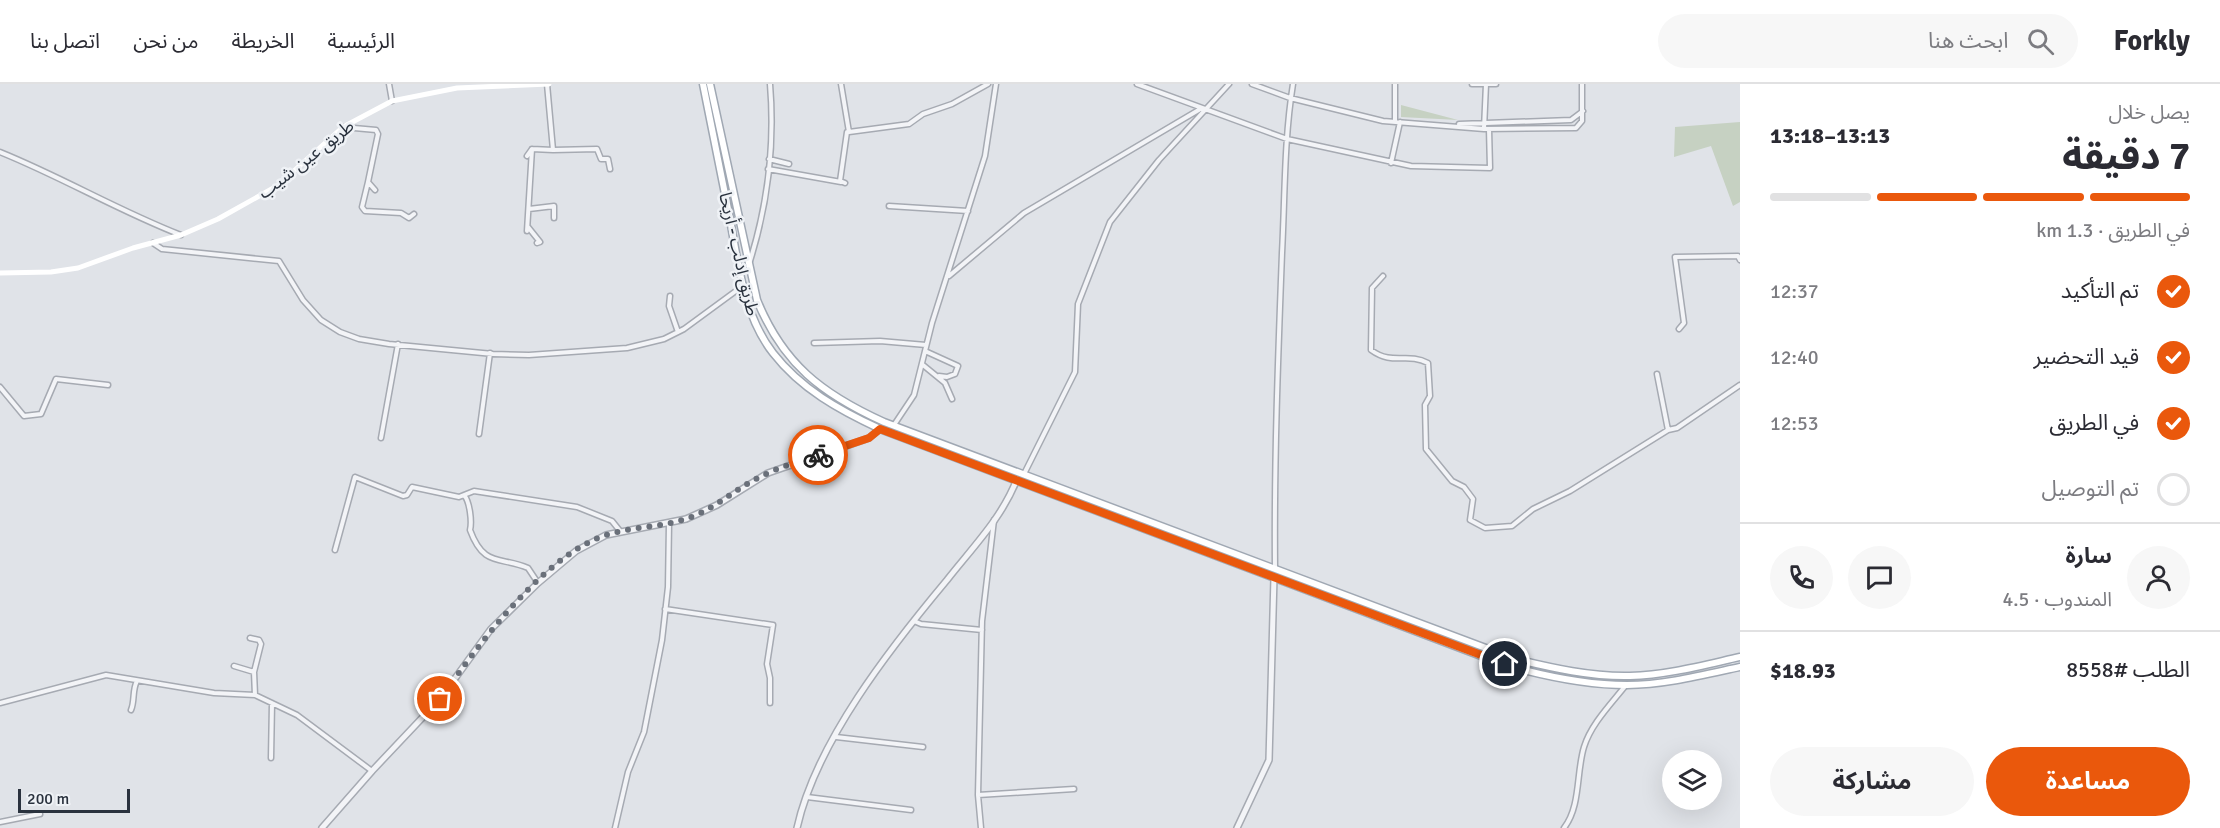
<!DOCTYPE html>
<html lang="ar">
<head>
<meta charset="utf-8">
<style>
	body { margin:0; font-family:Signika,"Noto Sans Arabic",sans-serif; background:#f7f7f7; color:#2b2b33; direction:rtl; height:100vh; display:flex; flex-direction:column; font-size:22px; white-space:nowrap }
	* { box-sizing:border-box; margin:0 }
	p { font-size:20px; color:#7c7c81 }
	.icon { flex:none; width:33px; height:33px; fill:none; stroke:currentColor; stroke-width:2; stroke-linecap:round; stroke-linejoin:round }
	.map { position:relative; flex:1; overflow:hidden; direction:ltr }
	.details { display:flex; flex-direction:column; background:#fff; width:480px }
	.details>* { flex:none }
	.fabs { position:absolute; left:1662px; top:666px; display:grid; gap:12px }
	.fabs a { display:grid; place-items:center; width:60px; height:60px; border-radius:50%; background:#fff; box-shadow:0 6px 24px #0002; font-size:30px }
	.scale { position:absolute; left:18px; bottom:15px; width:112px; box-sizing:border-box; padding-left:6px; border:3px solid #2a323e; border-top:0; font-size:16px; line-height:21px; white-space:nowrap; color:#2a323e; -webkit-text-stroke:4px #eff2f6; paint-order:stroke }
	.pin { position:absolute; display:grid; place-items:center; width:51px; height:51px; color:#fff; margin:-26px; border:3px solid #fff; border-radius:50%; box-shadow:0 2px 6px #0007 }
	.courier { position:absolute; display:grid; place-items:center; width:60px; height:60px; margin:-30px; border:4px solid #ea580c; border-radius:50%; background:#fff; color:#222; box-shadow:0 2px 8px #0007 }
	.overview em { font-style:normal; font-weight:700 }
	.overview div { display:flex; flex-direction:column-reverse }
	.overview { display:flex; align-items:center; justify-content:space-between; height:102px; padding:0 30px }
	h1 { font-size:39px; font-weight:700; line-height:45px }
	.bar { display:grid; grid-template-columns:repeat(4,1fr); gap:9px 6px; align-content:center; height:72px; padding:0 30px }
	.bar i { height:8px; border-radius:4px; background:#e1e1e2 }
	.bar .on { background:#ea580c }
	.bar p { grid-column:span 4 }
	.line { display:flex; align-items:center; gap:15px; padding:0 30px; border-top:2px solid #e1e1e2 }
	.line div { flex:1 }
	.round { display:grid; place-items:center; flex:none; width:63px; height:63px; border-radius:32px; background:#f7f7f7 }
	ol { padding:0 30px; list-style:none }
	li { display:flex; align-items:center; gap:18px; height:66px }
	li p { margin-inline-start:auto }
	li .icon { padding:6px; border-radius:50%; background:#ea580c; color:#fff; stroke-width:4 }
	li:last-child { color:#7c7c81 }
	li i { width:33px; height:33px; border:3px solid #e1e1e2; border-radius:50% }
	.action { display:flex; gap:12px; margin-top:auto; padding:12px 30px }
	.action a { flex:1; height:69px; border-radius:36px; background:#ea580c; color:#fff; font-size:24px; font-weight:700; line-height:69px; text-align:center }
	.action a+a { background:#f7f7f7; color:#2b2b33 }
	header { display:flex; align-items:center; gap:36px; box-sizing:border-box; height:84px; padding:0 30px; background:#fff; border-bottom:2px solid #e1e1e2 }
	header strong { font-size:28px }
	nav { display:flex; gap:33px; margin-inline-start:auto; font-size:21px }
	.search { width:420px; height:54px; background:#f7f7f7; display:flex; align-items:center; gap:15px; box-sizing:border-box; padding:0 21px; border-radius:33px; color:#7c7c81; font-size:22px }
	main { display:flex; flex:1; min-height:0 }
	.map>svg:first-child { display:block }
	.green { fill:#c6d1c2 }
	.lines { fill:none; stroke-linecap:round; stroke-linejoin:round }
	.minor-casing { stroke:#a6aab2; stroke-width:7 }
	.tertiary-casing { stroke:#a6aab2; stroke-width:8 }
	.primary-casing { stroke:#a0a8b3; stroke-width:9 }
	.minor { stroke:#f3f4f7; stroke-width:4 }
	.tertiary { stroke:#f3f4f7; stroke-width:5 }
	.secondary { stroke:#fff; stroke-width:5 }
	.primary { stroke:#fff; stroke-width:6 }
	.done { stroke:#6a707a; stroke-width:6; stroke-dasharray:0 10.8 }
	.route { stroke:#ea580c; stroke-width:8 }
	.labels { text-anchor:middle; stroke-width:5; stroke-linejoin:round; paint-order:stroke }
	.street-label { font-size:18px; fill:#2a323e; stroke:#eff2f6 }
</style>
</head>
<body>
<header>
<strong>Forkly</strong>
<div class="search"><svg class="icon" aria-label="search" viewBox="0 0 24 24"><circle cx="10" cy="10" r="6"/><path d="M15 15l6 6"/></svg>ابحث هنا</div>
<nav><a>الرئيسية</a><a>الخريطة</a><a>من نحن</a><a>اتصل بنا</a></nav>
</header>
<main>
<section class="details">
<div class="overview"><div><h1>7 دقيقة</h1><p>يصل خلال</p></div><em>13:13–13:18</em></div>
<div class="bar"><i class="on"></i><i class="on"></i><i class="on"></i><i></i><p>في الطريق · 1.3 km</p></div>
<ol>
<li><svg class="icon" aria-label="check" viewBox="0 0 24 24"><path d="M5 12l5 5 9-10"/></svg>تم التأكيد<p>12:37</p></li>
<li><svg class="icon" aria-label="check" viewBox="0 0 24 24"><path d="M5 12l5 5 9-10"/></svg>قيد التحضير<p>12:40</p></li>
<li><svg class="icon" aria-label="check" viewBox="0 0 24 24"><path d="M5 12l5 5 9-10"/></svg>في الطريق<p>12:53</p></li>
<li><i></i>تم التوصيل</li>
</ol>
<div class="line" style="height:108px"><a class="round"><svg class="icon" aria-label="person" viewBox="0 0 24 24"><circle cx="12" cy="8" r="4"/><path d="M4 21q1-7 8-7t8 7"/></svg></a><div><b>سارة</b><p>المندوب · 4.5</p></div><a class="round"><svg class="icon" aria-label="chat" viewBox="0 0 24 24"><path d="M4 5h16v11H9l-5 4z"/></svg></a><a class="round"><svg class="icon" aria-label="phone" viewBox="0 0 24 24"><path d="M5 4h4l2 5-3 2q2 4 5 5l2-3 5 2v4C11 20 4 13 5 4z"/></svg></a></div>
<div class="line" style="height:78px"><div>الطلب #8558</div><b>$18.93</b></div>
<div class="action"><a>مساعدة</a><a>مشاركة</a></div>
</section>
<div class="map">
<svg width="1740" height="744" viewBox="0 0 1740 744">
	<rect width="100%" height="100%" fill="#e0e3e8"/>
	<!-- green -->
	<path class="green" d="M1401 21 1458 36 1401 33Z
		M1740 38V118L1733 122 1711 62 1674 73 1675 43Z"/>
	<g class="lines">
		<!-- minor casing -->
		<g class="minor-casing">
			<path id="minor" d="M389 0 392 17
				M547 0 553 66 597 65 601 75H608L610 85
				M841 0 849 48 909 40 923 30 952 20 988 0
				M1137 0 1287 55 1411 82 1490 84 1489 45
				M1252 0 1290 14 1383 37 1484 45 1576 44 1582 37V0
				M1395 0V38
				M1472 0H1496
				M1459 40 1571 36 1583 27
				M343 43 376 46 378 50 368 98 375 106
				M1484 45 1486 0
				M0 68C62 93 119 127 181 151
				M527 72 532 65 553 66
				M769 75 789 80
				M1391 79 1400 38
				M768 85 841 98
				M368 98 362 123 365 127 401 129 409 134 414 130
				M845 99 840 97 847 48
				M889 122 968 127
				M529 125 554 122V134
				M528 143 540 158 537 159
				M527 147 532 65
				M153 159 162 165 279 177 303 216 321 236 340 248 359 255 389 260 493 270 529 271 627 264 664 255 684 245 744 201
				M750 177C768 119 775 60 770 0
				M949 192 1024 129 1202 24
				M1383 192 1372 204 1371 266C1393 282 1407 268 1428 279L1430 312 1425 321 1426 365 1452 397 1464 403 1473 415 1470 436 1485 444 1512 442 1533 425 1570 407 1668 346 1677 344 1740 301
				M670 212 669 222 678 248
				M1679 245 1684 239 1675 173 1738 172 1740 176
				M814 259 880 257 926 261
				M925 267 958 282 955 290 947 293 939 292
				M923 281 945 299 952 315
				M1657 290 1668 346
				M0 303 24 332 41 330 56 295 108 301
				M894 341 914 311 932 239 985 72 996 0
				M479 350 490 269
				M381 354 398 260
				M1024 390 1075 288 1078 220 1110 138 1159 76 1229 0
				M464 411C470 418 472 438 470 446 484 484 500 472 528 484L538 499
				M335 466 355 393 403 412 407 411 412 403 459 413 474 407 577 423 612 437 620 447
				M1275 484C1274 379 1278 274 1282 169 1285 113 1284 56 1293 0
				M665 525 773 541 767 580 770 594V619
				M914 537 921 540 982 546
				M250 554 259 556 261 560 254 588
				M234 582 254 588 255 611
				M0 619 106 591 214 609 255 611 297 631 372 687
				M131 626C135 617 132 606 137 597
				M836 653 923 663
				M271 674 272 619
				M978 711 1074 705
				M807 713 911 726
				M0 738 40 730
				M615 744 628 688 644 648 662 556 668 503 669 440
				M981 744 978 711 982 537 994 436
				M1564 744C1581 722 1576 689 1584 663 1591 640 1611 620 1626 601"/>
		</g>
		<!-- tertiary casing -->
		<g class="tertiary-casing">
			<path id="tertiary" d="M322 744 372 687 440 615 491 545 538 499 576 467 606 451 686 435 717 421 768 389 869 354 880 345
				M797 744C816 658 891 563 947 496 972 464 1002 434 1017 395
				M1237 744 1269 676 1274 493"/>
		</g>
		<!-- primary casing -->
		<g class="primary-casing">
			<path id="primary" d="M703 0C712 45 721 90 730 135 738 180 744 232 773 269 801 305 839 326 880 345L1505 581C1544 592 1586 601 1627 601 1664 601 1703 591 1740 583
				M710 0 757 216C783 280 822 310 884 338L1515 575C1552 584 1592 593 1630 592 1667 591 1704 581 1740 573"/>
		</g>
		<!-- minor -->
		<use href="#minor" class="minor"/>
		<!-- tertiary -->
		<use href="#tertiary" class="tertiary"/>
		<!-- secondary -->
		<path class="secondary" d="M0 189 51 188 78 184 133 164 181 151 218 135 277 102 343 43 392 17 457 4 549 0"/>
		<!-- primary -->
		<use href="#primary" class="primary"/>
	</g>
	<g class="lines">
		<!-- done -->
		<path class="done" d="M440 615C477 563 538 479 598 454 629 441 665 445 696 431 717 422 734 407 754 396 774 385 796 378 818 371"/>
		<!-- route -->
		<path class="route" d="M818 371 869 354 880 345 1505 580"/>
	</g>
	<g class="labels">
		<!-- street labels -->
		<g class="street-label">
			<text transform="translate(306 75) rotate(-38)" y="6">طريق عين شيب</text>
			<text transform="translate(739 170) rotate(77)" y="6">طريق إدلب - أريحا</text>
		</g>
	</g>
</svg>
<div class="fabs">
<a><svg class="icon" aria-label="layers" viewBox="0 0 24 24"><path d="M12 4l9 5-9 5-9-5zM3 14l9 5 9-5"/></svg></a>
</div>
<div class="scale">200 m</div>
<div class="pin" style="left:440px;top:615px;background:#ea580c"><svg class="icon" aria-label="bag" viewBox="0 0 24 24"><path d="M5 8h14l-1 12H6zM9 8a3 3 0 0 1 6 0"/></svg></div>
<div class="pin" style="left:1505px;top:580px;background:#1f2937"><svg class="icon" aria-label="home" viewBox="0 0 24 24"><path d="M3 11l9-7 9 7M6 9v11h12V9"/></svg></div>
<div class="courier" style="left:818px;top:371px"><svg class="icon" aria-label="bike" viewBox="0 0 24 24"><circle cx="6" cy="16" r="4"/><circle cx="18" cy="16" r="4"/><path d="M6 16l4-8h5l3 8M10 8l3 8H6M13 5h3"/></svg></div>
</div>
</main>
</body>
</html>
